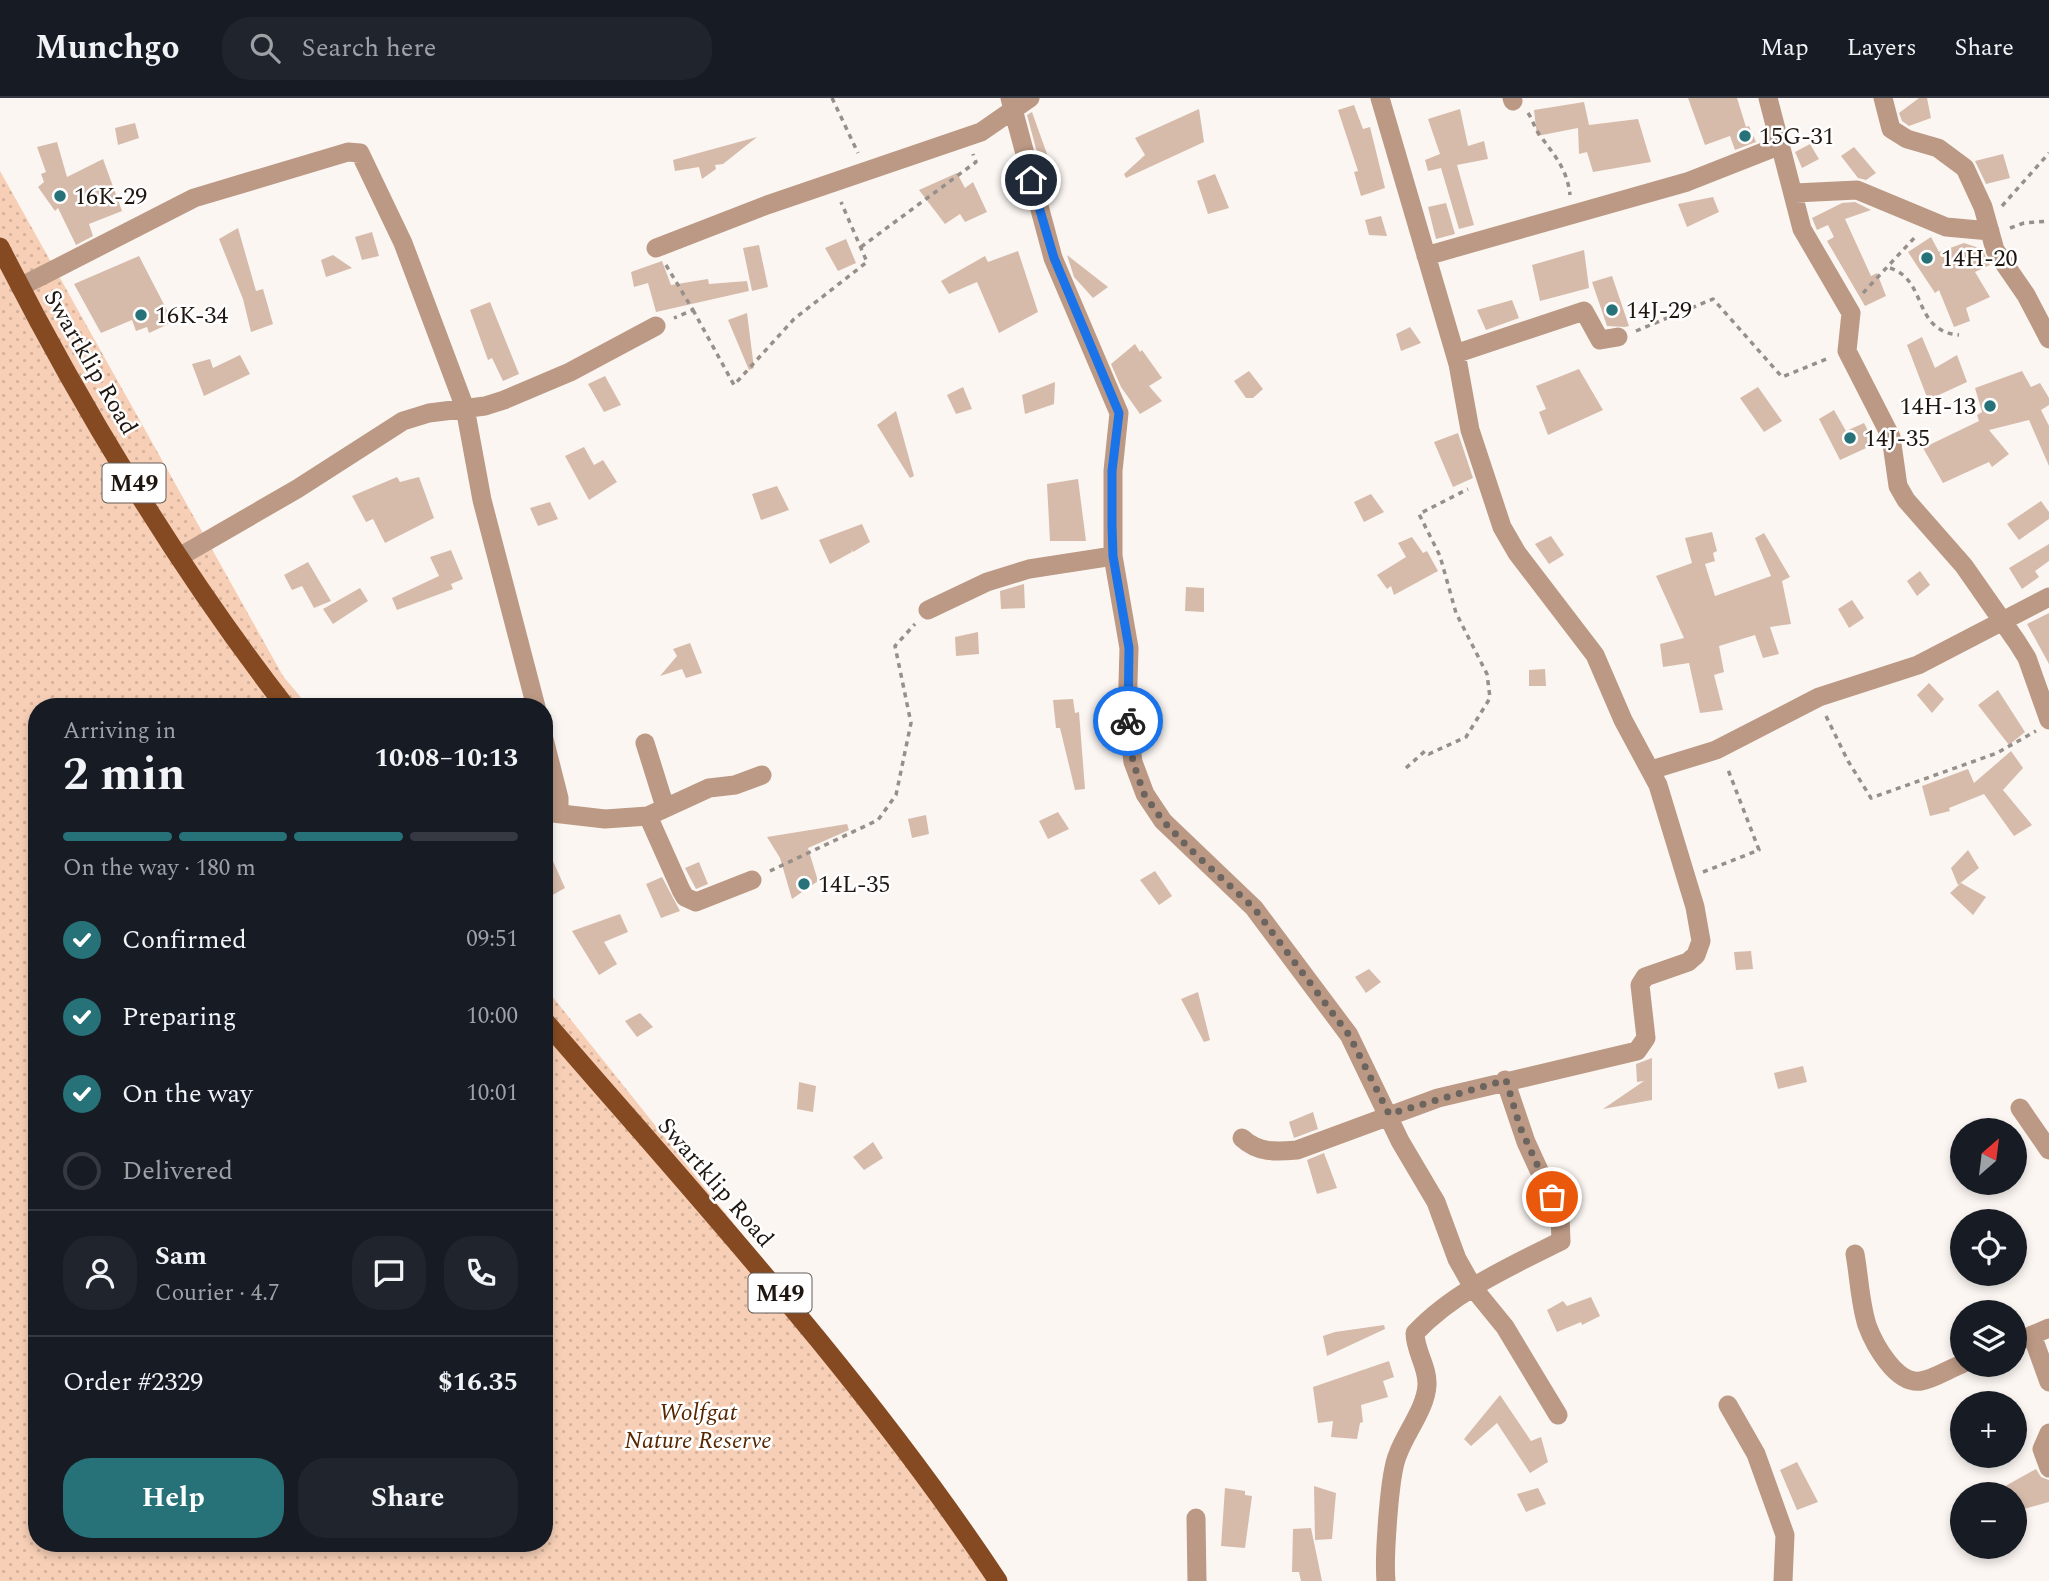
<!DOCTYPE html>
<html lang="en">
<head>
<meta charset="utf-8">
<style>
	body { margin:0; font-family:Spectral,serif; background:#20242c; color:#f1f3f6; height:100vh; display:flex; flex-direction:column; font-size:26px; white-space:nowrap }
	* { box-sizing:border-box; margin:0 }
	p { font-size:23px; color:#9ea1a6 }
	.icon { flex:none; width:38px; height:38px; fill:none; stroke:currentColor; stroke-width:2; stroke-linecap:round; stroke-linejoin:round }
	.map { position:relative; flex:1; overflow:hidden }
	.side { position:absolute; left:28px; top:600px; width:525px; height:854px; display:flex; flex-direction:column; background:#171b24; border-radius:28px; box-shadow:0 4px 10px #0003 }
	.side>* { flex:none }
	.needle { width:46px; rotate:28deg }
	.buttons { position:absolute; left:1950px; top:1020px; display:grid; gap:14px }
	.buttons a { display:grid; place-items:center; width:77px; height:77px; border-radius:50%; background:#171b24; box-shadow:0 4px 10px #0003; font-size:35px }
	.pin { position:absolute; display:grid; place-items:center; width:60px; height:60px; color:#fff; margin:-30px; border:4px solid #fff; border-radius:50%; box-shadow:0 2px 7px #0007 }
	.courier { position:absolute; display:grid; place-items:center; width:70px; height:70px; margin:-35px; border:5px solid #1a73e8; border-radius:50%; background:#fff; color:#222; box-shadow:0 2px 9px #0007 }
	.overview em { font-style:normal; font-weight:700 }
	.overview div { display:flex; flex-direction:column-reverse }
	.overview { display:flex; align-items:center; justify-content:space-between; height:119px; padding:0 35px }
	h1 { font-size:46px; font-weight:700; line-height:52px }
	.bar { display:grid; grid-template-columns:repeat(4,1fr); gap:10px 7px; align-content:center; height:84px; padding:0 35px }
	.bar i { height:9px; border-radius:5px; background:#363941 }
	.bar .selected { background:#277178 }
	.bar p { grid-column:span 4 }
	.line { display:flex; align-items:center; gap:18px; padding:0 35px; border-top:2px solid #363941 }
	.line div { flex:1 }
	.round { display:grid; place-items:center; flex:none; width:74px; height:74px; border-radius:28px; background:#20242c }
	ol { padding:0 35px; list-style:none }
	li { display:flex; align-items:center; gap:21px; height:77px }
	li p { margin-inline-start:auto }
	li .icon { padding:7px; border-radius:50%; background:#277178; color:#fff; stroke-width:4 }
	li:last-child { color:#9ea1a6 }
	li i { width:38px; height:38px; border:4px solid #363941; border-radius:50% }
	.primary-button { display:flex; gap:14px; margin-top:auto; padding:14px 35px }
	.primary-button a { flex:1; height:80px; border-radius:28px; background:#277178; color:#fff; font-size:28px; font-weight:700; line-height:80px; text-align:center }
	.primary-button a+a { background:#20242c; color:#f1f3f6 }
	header { display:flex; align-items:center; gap:42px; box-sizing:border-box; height:98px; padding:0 35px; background:#171b24; border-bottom:2px solid #363941 }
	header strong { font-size:33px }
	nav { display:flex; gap:38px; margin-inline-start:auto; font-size:24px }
	.search { width:490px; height:63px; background:#20242c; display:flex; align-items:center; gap:18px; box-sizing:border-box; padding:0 24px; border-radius:28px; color:#9ea1a6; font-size:26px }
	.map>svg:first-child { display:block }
	.park { fill:url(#park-dots) }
	.building { fill:#d6bbab }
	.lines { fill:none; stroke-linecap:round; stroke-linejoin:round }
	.path { stroke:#968f8a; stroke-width:3.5; stroke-dasharray:5 5; stroke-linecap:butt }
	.minor { stroke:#bb9984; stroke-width:19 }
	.primary { stroke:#854a21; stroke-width:19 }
	.done { stroke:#6c645f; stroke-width:7; stroke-dasharray:0 12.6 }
	.route { stroke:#1a73e8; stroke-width:9 }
	.poi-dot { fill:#277178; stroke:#fff; stroke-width:2.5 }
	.labels { text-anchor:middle; stroke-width:5; stroke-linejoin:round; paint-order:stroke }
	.shield { fill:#fff; stroke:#625c58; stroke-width:2 }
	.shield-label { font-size:23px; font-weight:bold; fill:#1f1610 }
	.poi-label { font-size:24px; fill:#1f1610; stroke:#fff; text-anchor:start }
	.street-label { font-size:24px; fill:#1f1610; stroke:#fff }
	.park-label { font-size:24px; font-style:italic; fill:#582700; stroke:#fff }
</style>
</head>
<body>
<header>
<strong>Munchgo</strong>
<div class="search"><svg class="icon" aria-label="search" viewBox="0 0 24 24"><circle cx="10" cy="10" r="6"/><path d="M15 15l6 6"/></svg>Search here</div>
<nav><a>Map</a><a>Layers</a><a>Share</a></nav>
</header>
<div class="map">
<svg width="2049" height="1483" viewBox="0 0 2049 1483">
	<defs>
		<pattern id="park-dots" width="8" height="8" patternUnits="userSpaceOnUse" patternTransform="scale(1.75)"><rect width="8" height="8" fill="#f7cfb6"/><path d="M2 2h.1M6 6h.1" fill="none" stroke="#d3b19b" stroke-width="1.8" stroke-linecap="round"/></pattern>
	</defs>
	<rect width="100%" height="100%" fill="#fbf6f2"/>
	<!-- park -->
	<path class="park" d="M0 73 283 578 309 609H37V1446H544V888L926 1367 990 1483H0Z"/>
	<!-- building -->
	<path class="building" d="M1688 0H1737L1746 29 1749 28 1756 44 1735 52 1730 38 1705 47Z
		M1919 0H1927L1931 20 1909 28 1902 23 1899 15Z
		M1584 4 1589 27 1638 21 1651 64 1593 74 1587 54 1579 56 1578 30 1537 38 1534 12Z
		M1354 7 1363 31 1370 29 1385 90 1361 98 1354 74 1358 73 1338 12Z
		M1199 11 1204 44 1126 80 1124 76 1145 57 1135 40Z
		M1460 11 1468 48 1484 43 1488 61 1457 67 1474 127 1459 131 1441 70 1428 73 1425 62 1440 56 1428 21Z
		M1032 14 1052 70 1042 73 1027 17Z
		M135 25 139 40 118 47 115 30Z
		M757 39 723 66 715 67 716 71 702 81 699 69 675 73 673 62Z
		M57 44 67 79 103 61 122 113 89 126 93 138 76 147 58 110 55 113 38 89 44 84 41 76 46 74 37 49Z
		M1810 46 1819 61 1802 70 1795 54Z
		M1854 49 1876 75 1866 82 1858 80 1841 58Z
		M2003 56 2010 80 1986 86 1975 63Z
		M957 75 965 90 973 84 987 114 965 124 960 116 945 126 919 92Z
		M1215 76 1229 110 1208 116 1197 83Z
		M1713 99 1719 114 1687 129 1678 106Z
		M1855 104 1871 112 1845 121 1871 178 1877 175 1886 198 1865 208 1827 143 1834 139 1828 127 1817 132 1812 120 1842 105Z
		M1446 105 1455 136 1436 141 1428 109Z
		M1381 118 1387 138 1369 137 1365 122Z
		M238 130 256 193 263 191 273 226 251 234 243 201 219 141Z
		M372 134 379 158 362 162 355 139Z
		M1931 139 1939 154 1964 145 1982 151 1990 167 1975 174 1990 199 1966 210 1970 223 1954 229 1939 192 1935 195 1908 154Z
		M846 141 856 165 838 173 825 150Z
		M759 147 768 189 752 193 743 150Z
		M1584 152 1589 190 1540 203 1532 167Z
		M1018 153 1038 214 999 235 977 184 949 196 941 183 985 158 988 164Z
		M333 157 352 170 326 179 321 162Z
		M1067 157 1108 189 1093 200 1074 179Z
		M139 158 173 224 149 235 147 229 136 233 132 222 101 235 74 186Z
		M662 163 671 187 708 181 709 186 747 183 749 193 656 214 648 185 634 189 631 174Z
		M1612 178 1629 228 1625 229 1607 228 1592 184Z
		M1512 202 1519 220 1486 232 1477 212Z
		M490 204 519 276 503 283 492 260 488 262 470 212Z
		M747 215 754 270 749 272 728 222Z
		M1410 229 1421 245 1401 253 1396 236Z
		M1922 239 1935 270 1957 257 1967 284 1928 302 1907 247Z
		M1135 246 1140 254 1142 252 1162 280 1149 288 1162 303 1140 316 1121 289 1111 266Z
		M240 257 250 276 204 298 192 266 210 261 213 270Z
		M1579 271 1603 312 1548 337 1539 314 1546 311 1536 288Z
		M1249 273 1263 291 1253 300H1246L1234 283Z
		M2022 273 2031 289 2040 285 2049 300V307L2041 312 2049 328V368L2029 322 1989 332 2009 356 1992 369 1989 364 1943 385 1923 350 1979 323 1977 317 1982 314 1975 290Z
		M605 278 621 307 604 314 588 286Z
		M1055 284 1054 306 1025 316 1022 297Z
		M963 289 972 311 956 316 947 297Z
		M1758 289 1782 323 1764 334 1740 300Z
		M1834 312 1846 333 1864 325 1875 346 1840 362 1819 321Z
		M896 313 914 378 910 380 877 327Z
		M1458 335 1473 380 1453 389 1434 344Z
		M584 349 594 367 603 362 617 384 589 402 565 358Z
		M397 379 400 384 419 379 434 420 385 445 373 421 366 424 352 398Z
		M1078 381 1086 443H1050L1047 386Z
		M777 388 789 412 761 422 752 396Z
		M1371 396 1384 414 1364 424 1354 404Z
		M2041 403 2049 414V421L2019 442 2007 426Z
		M550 404 558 421 538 428 530 410Z
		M862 426 870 444 853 454 851 451 852 454 830 466 819 442Z
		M1712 434 1717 453 1713 455 1715 463 1705 466 1715 498 1771 478 1755 440 1764 435 1790 479 1782 483 1791 526 1770 529 1779 556 1763 560 1755 537 1719 548 1724 574 1714 577 1723 612 1700 615 1689 565 1663 569 1660 546 1684 540 1656 478 1692 465 1685 440Z
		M1551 438 1564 457 1549 466 1535 446Z
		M1412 439 1423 455 1427 453 1438 473 1394 497 1391 488 1387 491 1377 477 1406 459 1398 445Z
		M2049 446V463L2035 473 2039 479 2022 491 2009 470Z
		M451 452 463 481 451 486 453 491 397 512 392 500 439 478 430 459Z
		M308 464 331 503 314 510 302 488 292 492 284 477Z
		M1920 473 1930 487 1917 498 1907 483Z
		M1024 486 1025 510 1001 511 1000 493Z
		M1186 489 1204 490V514L1185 513Z
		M360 490 368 503 333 526 323 511Z
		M1852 502 1864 520 1849 530 1838 511Z
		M2049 515V566L2027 526Z
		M978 534 979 556 956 558 955 539Z
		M690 545 702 575 686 580 682 571 660 578 677 558 673 551Z
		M1545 571 1546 588H1529V572Z
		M1929 585 1944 601 1932 615 1917 597Z
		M1998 592 2025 634 2009 647 1978 607Z
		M1073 601 1075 615 1079 614 1085 691 1075 692 1060 630H1056L1053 602Z
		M2011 653 2023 670 2003 692 2032 727 2014 738 1984 696 1949 710 1950 713 1930 718 1922 688 1968 671 1974 685Z
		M1058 714 1069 731 1048 741 1039 723Z
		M926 717 929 736 912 740 908 721Z
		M847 726 849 732 808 750 818 783 792 801 780 760 767 739Z
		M544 743 565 790 549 799 544 790Z
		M1968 752 1979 770 1958 787 1951 770Z
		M699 764 708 786 696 791 685 770Z
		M1155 773 1172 798 1159 807 1140 782Z
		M662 779 680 813 661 820 646 786Z
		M1961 785 1986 799 1973 817 1950 795Z
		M620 816 628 834 604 844 617 866 599 877 572 833Z
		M1751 853 1753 871 1736 872 1734 854Z
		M1369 871 1381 884 1366 895 1355 879Z
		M1198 894 1210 942 1204 944 1181 901Z
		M640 915 653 929 637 939 625 923Z
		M1652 960V1002L1603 1011 1644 983 1637 984 1636 966Z
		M1803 968 1807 984 1778 991 1774 975Z
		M799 984 816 988 813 1014 797 1011Z
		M1313 1014 1318 1031 1294 1040 1289 1024Z
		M873 1044 883 1060 864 1072 853 1059Z
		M1324 1055 1337 1090 1317 1096 1307 1062Z
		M1591 1199 1600 1218 1582 1227 1581 1224 1557 1234 1547 1212 1563 1203 1567 1208Z
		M1384 1227 1385 1231 1327 1258 1323 1238 1335 1234Z
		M1389 1263 1394 1279 1383 1283 1388 1299 1361 1307 1363 1324 1360 1325 1357 1341 1331 1339 1333 1323 1318 1325 1313 1289Z
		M1500 1297 1531 1343 1541 1339 1548 1364 1530 1375 1497 1325 1471 1348 1464 1341Z
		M1797 1364 1818 1404 1797 1412 1780 1372Z
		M2036 1371 2041 1379 2049 1382V1404L2020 1412 2014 1396H1991Z
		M1314 1388 1336 1395 1332 1441 1315 1442Z
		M1225 1390 1245 1393V1397L1252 1398 1245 1450 1221 1448Z
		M1538 1390 1546 1406 1526 1414 1517 1396Z
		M1311 1430 1322 1483H1301L1299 1474H1292L1293 1431Z"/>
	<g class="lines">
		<!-- path -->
		<path class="path" d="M832 0 858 55
			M1528 15C1533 22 1534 29 1539 36 1554 57 1567 70 1570 97
			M2002 108 2049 55
			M2010 130 2024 125 2049 123
			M861 149 976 64 973 56
			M666 167 693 212 674 220
			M1890 170C1928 182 1912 233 1959 237
			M1863 195 1917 137
			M693 212 734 287 794 221 867 164 841 104
			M1636 233 1713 201 1782 279 1829 260
			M1826 618 1848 663 1871 700 1997 655 2036 633
			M1406 670 1425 653 1429 656 1466 639 1490 600 1487 576 1456 515 1440 458 1419 416 1468 391
			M770 773 878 722 896 697 911 625 895 548 915 526
			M1703 774 1759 752 1727 669"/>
		<!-- minor -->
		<path class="minor" d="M1010 0 1053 160 1119 315 1113 373V458L1129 550 1127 619 1133 664 1145 696 1163 723 1254 810 1349 937 1400 1043 1436 1104 1457 1161 1474 1191 1505 1229 1558 1317
			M1512 0 1513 3
			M1768 0 1802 131 1851 215 1847 253 1891 339 1898 388 1906 402 1964 468 2017 544 2027 560 2049 622
			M1883 0 1891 31 1907 41 1938 50 1965 70 1983 109 1995 152 2026 197 2049 241
			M1795 95 1857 92 1946 129 1990 133
			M656 150 767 107 981 34 1030 0
			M1426 158 1687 84 1781 47
			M20 189 194 100 348 54 360 55 403 145 465 310 482 402 536 609
			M1455 256 1584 213 1600 242 1618 239
			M181 458 297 391 403 323 429 315 485 308 504 302 570 274 656 228
			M928 512 987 484 1029 471 1113 458
			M544 641 559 700V715
			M645 645 665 709
			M1651 672 1716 652 1819 599 1918 567 2049 499
			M544 714 605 721 648 718 681 792 685 799 696 804 752 782
			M648 718 709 690 735 687 762 677
			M2020 1010 2049 1052
			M1242 1040C1258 1055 1276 1054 1297 1052L1438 1000 1637 953 1646 940 1640 887 1645 879 1688 864 1696 857 1701 843 1695 809 1658 687 1623 622 1595 557 1517 455 1502 429 1470 332 1458 266 1380 0
			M1855 1156C1859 1178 1860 1205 1867 1227 1874 1246 1896 1287 1921 1283 1934 1281 1949 1271 1962 1266
			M2032 1237 2049 1284
			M2014 1245 2049 1230
			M1728 1307 1756 1356 1785 1437 1783 1483
			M2049 1335 2042 1351 2049 1370
			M1196 1420 1197 1483
			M1386 1483C1384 1461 1389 1375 1398 1356 1406 1334 1426 1310 1427 1287 1428 1269 1415 1253 1415 1235 1453 1194 1511 1168 1561 1143L1560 1118 1526 1044 1505 982"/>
		<!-- primary -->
		<path class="primary" d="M0 149C79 306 178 470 286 609
			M544 922C701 1104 865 1282 998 1483"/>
	</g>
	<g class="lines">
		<!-- done -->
		<path class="done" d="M1128 623 1133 664 1144 696 1163 723 1191 752 1254 810 1349 937 1389 1016 1506 982 1520 1029 1552 1099"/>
		<!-- route -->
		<path class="route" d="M1031 82 1054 160 1119 315 1112 373V428L1113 458 1129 550 1128 623"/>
	</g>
	<!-- markers -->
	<g class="poi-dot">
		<circle cx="1745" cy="38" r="7"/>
		<circle cx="60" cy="98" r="7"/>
		<circle cx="1927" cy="160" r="7"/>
		<circle cx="1612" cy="212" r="7"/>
		<circle cx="141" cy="217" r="7"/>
		<circle cx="1990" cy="308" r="7"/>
		<circle cx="1850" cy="340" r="7"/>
		<circle cx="804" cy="786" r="7"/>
	</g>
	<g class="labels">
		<!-- shield labels -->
		<g class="shield">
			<rect x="102.5" y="365.5" width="63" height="39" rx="5"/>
			<rect x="748.5" y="1175.5" width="63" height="39" rx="5"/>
		</g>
		<g class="shield-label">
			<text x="134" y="393">M49</text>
			<text x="780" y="1203">M49</text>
		</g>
		<!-- poi labels -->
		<g class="poi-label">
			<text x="1759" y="46">15G-31</text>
			<text x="74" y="106">16K-29</text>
			<text x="1941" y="168">14H-20</text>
			<text x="1626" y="220">14J-29</text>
			<text x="155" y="225">16K-34</text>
			<text x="1976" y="316" text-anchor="end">14H-13</text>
			<text x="1864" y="348">14J-35</text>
			<text x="818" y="794">14L-35</text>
		</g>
		<!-- street labels -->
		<g class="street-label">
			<text transform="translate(91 264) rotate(60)" y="8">Swartklip Road</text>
			<text transform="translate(716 1084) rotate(49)" y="8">Swartklip Road</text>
		</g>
		<!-- park labels -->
		<g class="park-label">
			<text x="698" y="1322">Wolfgat<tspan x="698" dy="28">Nature Reserve</tspan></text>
		</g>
	</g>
</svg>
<div class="buttons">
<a><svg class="needle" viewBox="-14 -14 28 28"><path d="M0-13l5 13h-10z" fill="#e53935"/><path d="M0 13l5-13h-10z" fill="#9ea1a6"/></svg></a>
<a><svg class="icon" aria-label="locate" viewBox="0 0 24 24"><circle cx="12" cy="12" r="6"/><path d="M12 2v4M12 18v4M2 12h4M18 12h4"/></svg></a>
<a><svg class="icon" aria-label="layers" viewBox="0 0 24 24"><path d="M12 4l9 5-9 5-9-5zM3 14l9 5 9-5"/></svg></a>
<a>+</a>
<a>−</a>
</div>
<div class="pin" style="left:1552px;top:1099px;background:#ea580c"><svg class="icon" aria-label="bag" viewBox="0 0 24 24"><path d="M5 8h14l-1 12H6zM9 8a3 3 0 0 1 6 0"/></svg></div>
<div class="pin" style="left:1031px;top:82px;background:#1f2937"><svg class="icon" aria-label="home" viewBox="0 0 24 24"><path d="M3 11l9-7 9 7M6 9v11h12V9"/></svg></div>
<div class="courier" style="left:1128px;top:623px"><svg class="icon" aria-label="bike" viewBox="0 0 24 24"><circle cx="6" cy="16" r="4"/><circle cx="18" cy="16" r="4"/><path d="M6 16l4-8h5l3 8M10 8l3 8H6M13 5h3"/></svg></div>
<section class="side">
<div class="overview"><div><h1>2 min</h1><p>Arriving in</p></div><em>10:08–10:13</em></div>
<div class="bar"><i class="selected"></i><i class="selected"></i><i class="selected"></i><i></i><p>On the way · 180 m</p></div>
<ol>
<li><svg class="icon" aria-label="check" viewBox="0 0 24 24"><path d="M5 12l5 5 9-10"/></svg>Confirmed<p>09:51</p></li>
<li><svg class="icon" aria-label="check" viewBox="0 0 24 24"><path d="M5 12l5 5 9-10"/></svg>Preparing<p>10:00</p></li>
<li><svg class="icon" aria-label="check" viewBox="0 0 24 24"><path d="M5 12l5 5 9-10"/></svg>On the way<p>10:01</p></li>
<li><i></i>Delivered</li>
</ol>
<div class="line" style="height:126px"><a class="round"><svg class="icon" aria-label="person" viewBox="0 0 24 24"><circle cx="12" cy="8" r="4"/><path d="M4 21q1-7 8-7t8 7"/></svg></a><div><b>Sam</b><p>Courier · 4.7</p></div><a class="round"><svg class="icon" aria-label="chat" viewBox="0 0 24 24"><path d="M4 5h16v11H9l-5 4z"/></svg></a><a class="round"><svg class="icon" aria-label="phone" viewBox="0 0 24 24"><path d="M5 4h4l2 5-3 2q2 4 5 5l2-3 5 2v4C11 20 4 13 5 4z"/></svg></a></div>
<div class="line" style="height:91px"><div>Order #2329</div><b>$16.35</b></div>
<div class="primary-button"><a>Help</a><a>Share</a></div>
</section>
</div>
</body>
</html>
